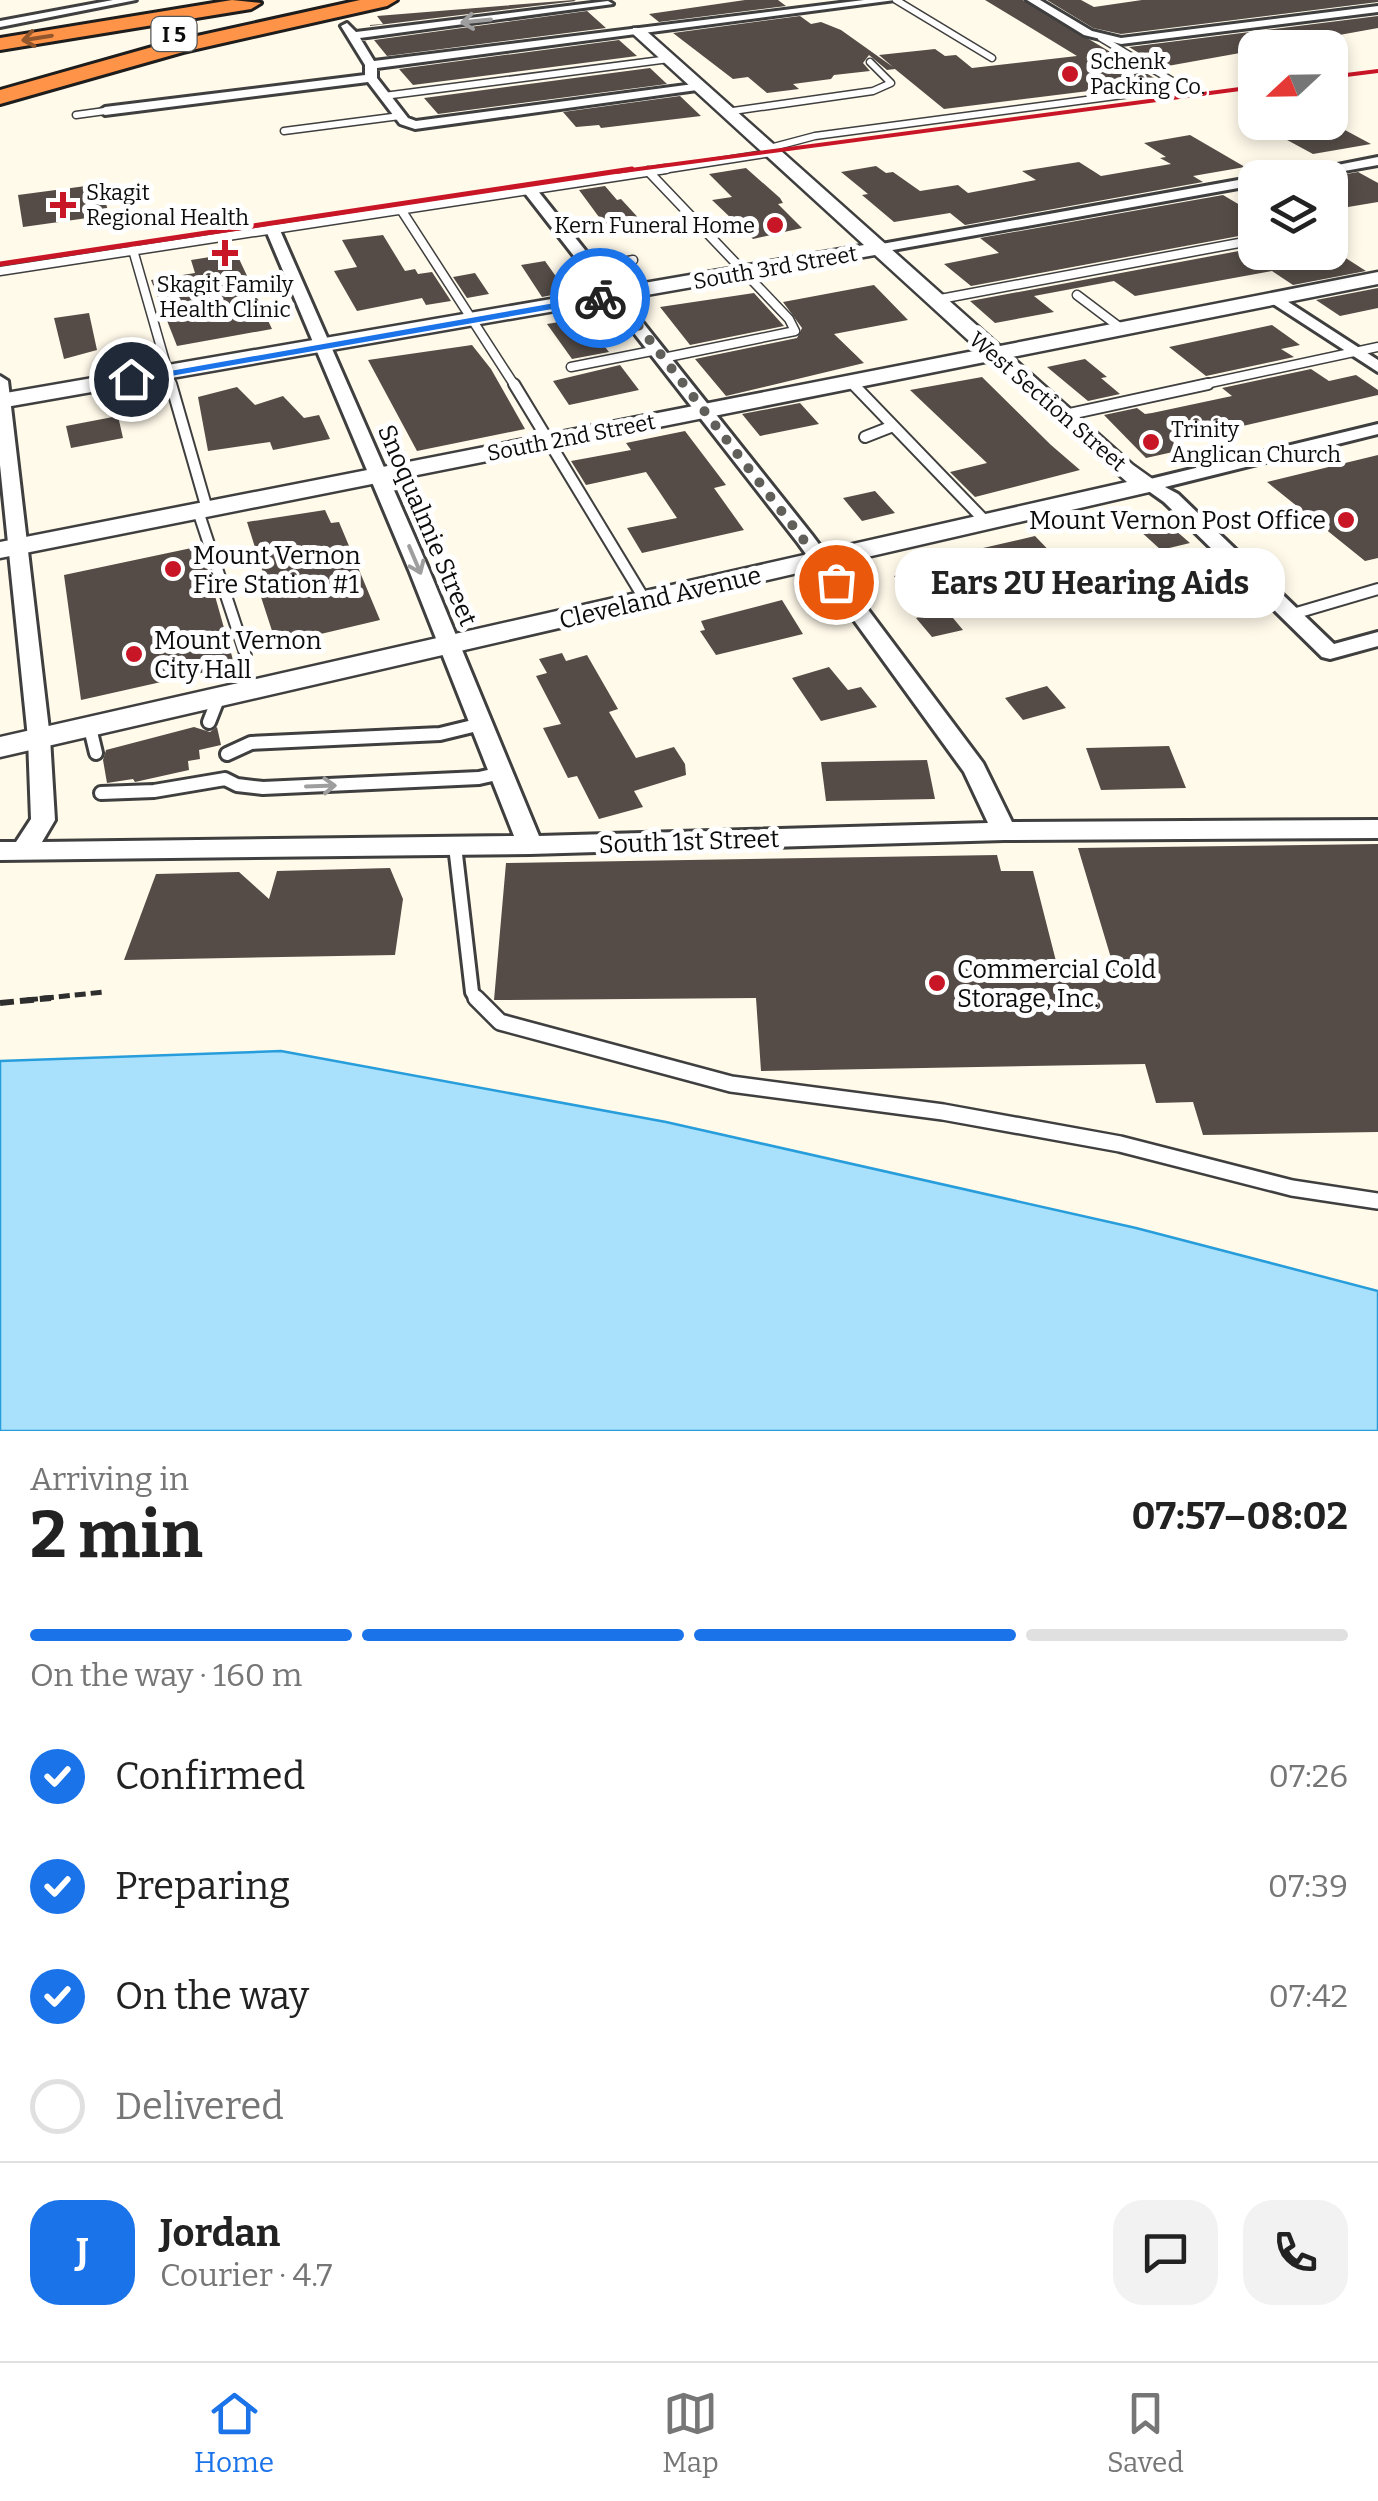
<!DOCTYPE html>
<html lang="en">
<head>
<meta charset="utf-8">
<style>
	body { margin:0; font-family:Bitter,serif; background:#f2f2f2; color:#222; height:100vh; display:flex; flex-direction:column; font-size:38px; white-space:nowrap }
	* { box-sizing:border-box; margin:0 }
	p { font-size:32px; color:#767676 }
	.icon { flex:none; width:55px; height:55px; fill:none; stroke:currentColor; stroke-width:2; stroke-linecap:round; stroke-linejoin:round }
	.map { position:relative; height:1431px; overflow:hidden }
	.panel { display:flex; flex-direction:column; background:#fff; flex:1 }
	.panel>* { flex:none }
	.needle { width:65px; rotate:248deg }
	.controls { position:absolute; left:1238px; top:30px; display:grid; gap:20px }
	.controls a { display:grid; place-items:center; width:110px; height:110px; border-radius:20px; background:#fff; box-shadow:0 5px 15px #0003; font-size:50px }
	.pin { position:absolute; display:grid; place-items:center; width:85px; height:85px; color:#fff; margin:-42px; border:5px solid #fff; border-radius:50%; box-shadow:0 2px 10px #0007 }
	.courier { position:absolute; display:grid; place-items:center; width:100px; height:100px; margin:-50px; border:8px solid #1a73e8; border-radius:50%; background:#fff; color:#222; box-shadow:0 2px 12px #0007 }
	.bubble { position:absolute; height:70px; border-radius:30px; background:#fff; box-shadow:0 5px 15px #0003; font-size:32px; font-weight:700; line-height:70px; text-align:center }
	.summary em { font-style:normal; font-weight:700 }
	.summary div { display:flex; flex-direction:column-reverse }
	.summary { display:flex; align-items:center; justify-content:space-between; height:170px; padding:0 30px }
	h1 { font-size:65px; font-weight:700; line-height:75px }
	.bar { display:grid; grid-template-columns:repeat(4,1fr); gap:15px 10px; align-content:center; height:120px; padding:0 30px }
	.bar i { height:12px; border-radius:8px; background:#e0e0e0 }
	.bar .selected { background:#1a73e8 }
	.bar p { grid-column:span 4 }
	.line { display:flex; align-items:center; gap:25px; padding:0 30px; border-top:2px solid #e0e0e0 }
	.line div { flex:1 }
	.round { display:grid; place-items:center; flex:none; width:105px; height:105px; border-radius:30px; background:#f2f2f2 }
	ol { padding:0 30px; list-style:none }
	li { display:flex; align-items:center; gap:30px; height:110px }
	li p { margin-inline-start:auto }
	li .icon { padding:10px; border-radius:50%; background:#1a73e8; color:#fff; stroke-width:4 }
	li:last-child { color:#767676 }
	li i { width:55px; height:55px; border:5px solid #e0e0e0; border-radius:50% }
	.dock { display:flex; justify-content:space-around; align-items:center; height:140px; border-top:2px solid #e0e0e0; background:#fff; font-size:28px; color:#767676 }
	.dock a { display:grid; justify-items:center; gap:5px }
	.dock .selected { color:#1a73e8 }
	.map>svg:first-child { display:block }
	.water { fill:#a9e1fd; stroke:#289ddb; stroke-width:2.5 }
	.building { fill:#554c47 }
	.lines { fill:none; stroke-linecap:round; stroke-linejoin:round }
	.service-far4-casing { stroke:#3f3f3f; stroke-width:9 }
	.service-far3-casing { stroke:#3f3f3f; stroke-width:11 }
	.service-far2-casing { stroke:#3f3f3f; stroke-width:14 }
	.service-far1-casing { stroke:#3f3f3f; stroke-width:18 }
	.service-casing { stroke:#3f3f3f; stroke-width:20 }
	.minor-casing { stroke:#3f3f3f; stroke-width:6 }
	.tertiary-casing { stroke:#3f3f3f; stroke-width:5 }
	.motorway-casing { stroke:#1d1d1d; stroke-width:6 }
	.path-far1 { stroke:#2e2e2e; stroke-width:5; stroke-dasharray:11 5; stroke-linecap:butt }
	.path { stroke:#2e2e2e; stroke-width:6; stroke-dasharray:14 6; stroke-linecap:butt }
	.service-far4 { stroke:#fff; stroke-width:6 }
	.service-far3 { stroke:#fff; stroke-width:8 }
	.service-far2 { stroke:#fff; stroke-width:10 }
	.service-far1 { stroke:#fff; stroke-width:12 }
	.service { stroke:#fff; stroke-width:15 }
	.minor { fill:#fff; fill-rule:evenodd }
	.tertiary { fill:#fff; fill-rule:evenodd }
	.motorway { fill:#ff9348; fill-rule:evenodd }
	.rail-far1 { stroke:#c91627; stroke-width:4 }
	.rail { stroke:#c91627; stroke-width:5 }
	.oneway { stroke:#9e9e9e }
	.oneway2 { stroke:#92562d }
	.route { fill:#1a73e8 }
	.done { stroke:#615f5a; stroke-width:10; stroke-dasharray:0 18 }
	.poi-dot { fill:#c91627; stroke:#fff; stroke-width:4 }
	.labels { text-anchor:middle; stroke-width:10; stroke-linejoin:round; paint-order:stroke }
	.shield { fill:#fff; stroke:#555; stroke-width:2.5 }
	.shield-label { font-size:22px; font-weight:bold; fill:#0c0c0c }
	.far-poi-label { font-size:22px; fill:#0c0c0c; stroke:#fff; text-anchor:start }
	.far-street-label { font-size:22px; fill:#0c0c0c; stroke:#fff }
	.poi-label { font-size:25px; fill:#0c0c0c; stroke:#fff; text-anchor:start }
	.street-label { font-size:25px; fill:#0c0c0c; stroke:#fff }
</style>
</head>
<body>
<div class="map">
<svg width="1378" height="1431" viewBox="0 0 1378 1431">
	<rect width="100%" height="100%" fill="#fffaea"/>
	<!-- water -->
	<path class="water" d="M281 1051 666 1122 1136 1228 1378 1291V1431H0V1061Z"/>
	<!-- building -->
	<path class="building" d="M574 0 576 1 370 26V25L383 24 377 16Z
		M745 0H778L786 6 659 22 649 14Z
		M985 0H1023L1161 82 944 109 895 69 887 70 869 55 863 63 870 71 834 75 831 79 793 84 799 89 767 93 748 77 733 79 673 33 800 16 811 24 821 22 841 30 893 67 879 55 935 49 945 56 956 55 972 68 1077 56Z
		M1047 0H1081L1094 7 1142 0H1378V2L1121 34 1093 28Z
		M587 11 606 28 387 56 374 40Z
		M1378 16V28L1162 67 1129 47Z
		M619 40 637 56 413 85 399 69Z
		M650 68 667 84 438 114 424 98Z
		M680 96 701 116 601 128 599 125 576 127 563 112Z
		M1279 122H1330L1371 144 1313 154 1261 126Z
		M1190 135 1245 167 1193 176 1203 182 965 225 950 213 894 222 862 195 868 194 841 172 876 166 886 173 893 172 920 191 958 185 968 193 1036 180 1022 171 1079 162 1101 176 1171 164 1160 158 1166 157 1144 143Z
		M746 168 780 198 783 203 778 204 802 228 753 239 712 200 732 197 709 174Z
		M1358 172 1378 183V202L1330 210V177Z
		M101 184 109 215 23 227 18 195Z
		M605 186 617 200 621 199 644 224 610 232 579 190Z
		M1223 195 1255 214V233L971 286 944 264 999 253 980 238Z
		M383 235 405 271 415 269 418 274 432 272 451 301 426 305 422 298 357 311 334 271 357 267 342 240Z
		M233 246 272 329 177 346 151 280 195 273 191 260 210 257 208 250Z
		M1255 248V252H1330V248L1366 271 1293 285 1272 271 1135 296 1114 281 1034 296 1054 312 995 323 970 301Z
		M545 261 567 292 542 297 521 265Z
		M475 273 489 294 467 298 453 277Z
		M874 285 908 320 834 334 864 363 726 396 695 359 797 338 802 328 783 302Z
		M1378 288V308L1340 316 1316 300Z
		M754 293 784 326 690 345 660 307Z
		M580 310 593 332 609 352 572 359 547 324 559 322 554 315Z
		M89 313 97 350 64 359 54 318Z
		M1272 325 1300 345 1281 349 1294 357 1206 376 1169 347Z
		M472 345 491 369 525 429 417 451 368 360Z
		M1085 359 1107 377 1101 378 1120 394 1088 401 1047 367Z
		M620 365 639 390 569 405 553 381Z
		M1311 369 1329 381 1356 375 1378 390V395L1173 442 1182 450 1146 458 1104 415 1137 408 1145 414 1152 413 1232 396 1222 388Z
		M982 377 1051 445 1080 470 975 497 950 472 987 463 910 390Z
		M237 387 255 405 283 396 304 418 319 415 330 439 273 450 270 442 208 451 198 397Z
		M800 403 819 424 760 436 742 414Z
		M118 416 123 438 71 448 66 426Z
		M685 431 726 485 714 488 744 530 642 553 627 528 677 518 646 472 586 485 571 461 631 450 626 443Z
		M1378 455V558L1365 561 1267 482Z
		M875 491 895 513 862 521 843 498Z
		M325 510 331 523 339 522 380 620 291 641 288 634 274 637 261 597 270 595 247 522Z
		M1167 523 1190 543 1161 550 1139 530Z
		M1035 536 1063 565 1079 562 1109 593 1094 597 1099 602 1044 616 983 548Z
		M201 546 233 660 226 661 228 667 81 700 64 575Z
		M924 568 932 571 959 602 950 605 955 611 948 612 963 630 932 637 916 618 926 615 894 576Z
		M782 600 803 634 716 655 700 631 705 630 701 621Z
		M562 653 566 661 587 655 618 709 609 712 636 758 674 747 685 764 686 775 634 791 643 807 599 819 577 776 568 778 543 728 561 724 536 676 547 673 539 659Z
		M829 667 848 690 861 687 877 707 821 721 792 678Z
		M1047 686 1066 708 1023 720 1005 698Z
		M194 727 210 732 217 727 221 745 199 750 200 759 188 761 189 770 135 782 133 779 107 783 103 760 106 750Z
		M1169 746 1186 788 1101 790 1086 748Z
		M927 760 935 799 826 801 821 762Z
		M1378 844V1132L1203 1135 1193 1102 1156 1103 1145 1064 761 1071 756 998 494 1000 506 863 997 855 1001 871H1033L1058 969 1114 968 1078 848Z
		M390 868 403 899 395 955 124 960 156 874 239 872 269 899 277 871Z"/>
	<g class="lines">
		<!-- service-far4 casing -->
		<g class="service-far4-casing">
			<path id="service-far4" d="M896 0 992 58
				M384 96 669 59
				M726 112 873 91 891 83 870 62
				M76 115 105 111
				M284 131 400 116
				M766 149 815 136 1161 90 1174 82 1101 38
				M650 172 771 153"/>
		</g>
		<!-- service-far3 casing -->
		<g class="service-far3-casing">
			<path id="service-far3" d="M648 171 789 319 795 331 663 358
				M400 208 515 386
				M133 250 172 386
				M593 268 633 260
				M0 271 666 169
				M1077 295 1122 329
				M935 300 1255 240
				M571 367 657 350
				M851 382 855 386
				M1196 386 1378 347"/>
		</g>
		<!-- service-far2 casing -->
		<g class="service-far2-casing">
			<path id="service-far2" d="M171 384 207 509
				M514 384 645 600
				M853 384 986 522
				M1065 415 1208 384
				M865 437 893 426
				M198 511 246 656
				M1293 614 1378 589"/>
		</g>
		<!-- service-far1 casing -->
		<g class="service-far1-casing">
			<path id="service-far1" d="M209 722 218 699
				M90 728 96 753
				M227 754 251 743 440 734 481 724
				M101 793 154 791 225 779 237 785 263 788 479 778 501 773
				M455 846 472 992 477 1000"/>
		</g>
		<!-- service casing -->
		<g class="service-casing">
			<path id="service" d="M476 998 500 1022 731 1084 943 1112 1120 1144 1292 1188 1378 1201"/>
		</g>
		<!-- minor casing -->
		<g class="minor-casing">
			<path id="minor" d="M113 0H136L0 27V21Z
				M864 0H895L377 68V78L408 118 416 121 701 83 703 86 697 90 415 129 400 124 368 82 105 115 99 111 105 107 365 75V65L341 26 347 23 356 32 608 1 613 4 360 38 374 61Z
				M1027 0H1040L1092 31 1121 38 1378 6V12L1121 44 1084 35Z
				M1378 157V165L1305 178H1272Z
				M1255 177V185L876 253 869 249 876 245Z
				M529 185 534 186 812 535 983 763 1012 822 1378 820V838L1004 840 530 854 0 860V842H16L31 819 28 738 0 465V376L8 381 50 738 55 820 42 842 514 836 409 570 265 228 272 224 279 228 429 570 539 836 988 823 964 772 798 543 524 192 522 189Z
				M1276 294 1378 360V372L1270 302V296Z
				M1378 424V434L1165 487 1178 494 1334 644 1378 632V646L1330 659 1322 657 1164 502 1140 485 1142 481Z"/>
		</g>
		<!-- tertiary casing -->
		<g class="tertiary-casing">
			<path id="tertiary" d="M633 28H643L1000 346 1378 272V284L1012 357 1133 465 1161 485 1158 490 0 757V737L1127 482 990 361 0 558V542L979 350 875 255 0 408V394L864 245 633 34Z"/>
		</g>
		<!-- motorway casing -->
		<g class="motorway-casing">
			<path id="motorway" d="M232 0 261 3 251 9 0 50V38Z
				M360 0H397L387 6 183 52 0 104V90L170 42Z"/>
		</g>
		<!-- path-far1 -->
		<path class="path-far1" d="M27 1000 104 992"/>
		<!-- path -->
		<path class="path" d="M0 1003 51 998"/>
		<!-- service-far4 -->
		<use href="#service-far4" class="service-far4"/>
		<!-- service-far3 -->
		<use href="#service-far3" class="service-far3"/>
		<!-- service-far2 -->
		<use href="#service-far2" class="service-far2"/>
		<!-- service-far1 -->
		<use href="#service-far1" class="service-far1"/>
		<!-- service -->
		<use href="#service" class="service"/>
		<!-- minor -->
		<use href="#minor" class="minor"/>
		<!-- tertiary -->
		<use href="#tertiary" class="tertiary"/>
		<!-- motorway -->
		<use href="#motorway" class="motorway"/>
		<!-- rail-far1 -->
		<path class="rail-far1" d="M1330 77 1378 71
			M616 172 1255 87"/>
		<!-- rail -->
		<path class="rail" d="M0 264 632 169"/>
	</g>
	<!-- one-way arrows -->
	<defs><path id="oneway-shaft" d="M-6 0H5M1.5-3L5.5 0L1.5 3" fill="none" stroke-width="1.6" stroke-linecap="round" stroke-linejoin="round" transform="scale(2.5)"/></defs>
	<g class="oneway">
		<use href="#oneway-shaft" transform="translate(476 21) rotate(174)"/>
		<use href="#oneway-shaft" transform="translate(415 560) rotate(67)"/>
		<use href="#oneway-shaft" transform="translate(321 786) rotate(-2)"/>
	</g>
	<use class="oneway2" href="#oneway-shaft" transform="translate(37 38) rotate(171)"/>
	<!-- route -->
	<path class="route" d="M600 295 604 300 131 383 125 379Z"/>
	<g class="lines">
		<!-- done -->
		<path class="done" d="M600 298 615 295 836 582"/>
	</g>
	<!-- markers -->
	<g class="poi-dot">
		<circle cx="1070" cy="74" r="10"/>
		<path d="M58 190h10v10h10v10h-10v10h-10v-10h-10v-10h10z"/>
		<circle cx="775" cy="225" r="10"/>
		<path d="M220 238h10v10h10v10h-10v10h-10v-10h-10v-10h10z"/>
		<circle cx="1151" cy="442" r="10"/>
		<circle cx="1346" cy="520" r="10"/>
		<circle cx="173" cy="569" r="10"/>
		<circle cx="134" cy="654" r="10"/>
		<circle cx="937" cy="983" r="10"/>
	</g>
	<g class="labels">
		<!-- shield labels -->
		<rect class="shield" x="151.5" y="17" width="45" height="34" rx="8"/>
		<g class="shield-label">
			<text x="174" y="42">I 5</text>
		</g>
		<!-- far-poi labels -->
		<g class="far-poi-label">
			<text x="1090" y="69">Schenk<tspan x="1090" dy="25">Packing Co.</tspan></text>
			<text x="86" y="200">Skagit<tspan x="86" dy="25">Regional Health</tspan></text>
			<text x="755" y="233" text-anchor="end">Kern Funeral Home</text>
			<text x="225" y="292" text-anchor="middle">Skagit Family<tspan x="225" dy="25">Health Clinic</tspan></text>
			<text x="1171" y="437">Trinity<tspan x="1171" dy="25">Anglican Church</tspan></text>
		</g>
		<!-- far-street labels -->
		<g class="far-street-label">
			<text transform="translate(775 267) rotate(-10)" y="8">South 3rd Street</text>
			<text transform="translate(1048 401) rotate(41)" y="8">West Section Street</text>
			<text transform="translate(571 437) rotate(-11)" y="8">South 2nd Street</text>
		</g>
		<!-- poi labels -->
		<g class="poi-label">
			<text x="1326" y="529" text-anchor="end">Mount Vernon Post Office</text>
			<text x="193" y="564">Mount Vernon<tspan x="193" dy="29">Fire Station #1</tspan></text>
			<text x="154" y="649">Mount Vernon<tspan x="154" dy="29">City Hall</tspan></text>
			<text x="957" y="978">Commercial Cold<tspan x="957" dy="29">Storage, Inc.</tspan></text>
		</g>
		<!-- street labels -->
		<g class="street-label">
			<text transform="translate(428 525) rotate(67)" y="9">Snoqualmie Street</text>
			<text transform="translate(660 597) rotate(-13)" y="9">Cleveland Avenue</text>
			<text transform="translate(689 841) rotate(-2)" y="9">South 1st Street</text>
		</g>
	</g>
</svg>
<div class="controls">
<a><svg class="needle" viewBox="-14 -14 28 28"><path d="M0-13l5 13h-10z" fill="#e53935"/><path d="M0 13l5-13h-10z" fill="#767676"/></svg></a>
<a><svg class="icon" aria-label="layers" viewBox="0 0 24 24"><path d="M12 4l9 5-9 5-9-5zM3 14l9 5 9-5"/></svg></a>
</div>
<div class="pin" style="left:836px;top:582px;background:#ea580c"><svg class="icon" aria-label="bag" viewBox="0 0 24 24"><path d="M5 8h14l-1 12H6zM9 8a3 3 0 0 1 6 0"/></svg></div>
<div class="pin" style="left:131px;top:379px;background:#1f2937"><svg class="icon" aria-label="home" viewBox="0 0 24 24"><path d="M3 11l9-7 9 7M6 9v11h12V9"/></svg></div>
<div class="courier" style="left:600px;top:298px"><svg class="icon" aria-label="bike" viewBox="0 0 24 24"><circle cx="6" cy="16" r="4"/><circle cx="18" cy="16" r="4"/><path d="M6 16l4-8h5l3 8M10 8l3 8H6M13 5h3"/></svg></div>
<div class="bubble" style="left:895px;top:548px;width:390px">Ears 2U Hearing Aids</div>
</div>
<section class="panel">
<div class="summary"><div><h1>2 min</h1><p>Arriving in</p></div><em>07:57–08:02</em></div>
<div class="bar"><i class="selected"></i><i class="selected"></i><i class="selected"></i><i></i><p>On the way · 160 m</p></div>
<ol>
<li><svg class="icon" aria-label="check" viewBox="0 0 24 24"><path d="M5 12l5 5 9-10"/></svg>Confirmed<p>07:26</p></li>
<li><svg class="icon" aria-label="check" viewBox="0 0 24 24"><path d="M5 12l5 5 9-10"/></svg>Preparing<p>07:39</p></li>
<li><svg class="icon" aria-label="check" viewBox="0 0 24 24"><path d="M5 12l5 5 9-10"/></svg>On the way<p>07:42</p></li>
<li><i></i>Delivered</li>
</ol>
<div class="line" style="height:180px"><b class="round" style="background:#1a73e8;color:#fff">J</b><div><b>Jordan</b><p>Courier · 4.7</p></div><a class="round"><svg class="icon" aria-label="chat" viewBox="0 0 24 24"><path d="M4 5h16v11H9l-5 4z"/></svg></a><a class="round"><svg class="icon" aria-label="phone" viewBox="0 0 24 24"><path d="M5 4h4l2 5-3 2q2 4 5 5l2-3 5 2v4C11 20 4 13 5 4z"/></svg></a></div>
</section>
<nav class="dock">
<a class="selected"><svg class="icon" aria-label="home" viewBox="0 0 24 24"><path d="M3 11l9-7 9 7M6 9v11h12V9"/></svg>Home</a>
<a><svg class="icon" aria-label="map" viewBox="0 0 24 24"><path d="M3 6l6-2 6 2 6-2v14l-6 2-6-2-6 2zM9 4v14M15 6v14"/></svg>Map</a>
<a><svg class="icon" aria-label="saved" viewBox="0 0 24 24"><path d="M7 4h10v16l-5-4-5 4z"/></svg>Saved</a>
</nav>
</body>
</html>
